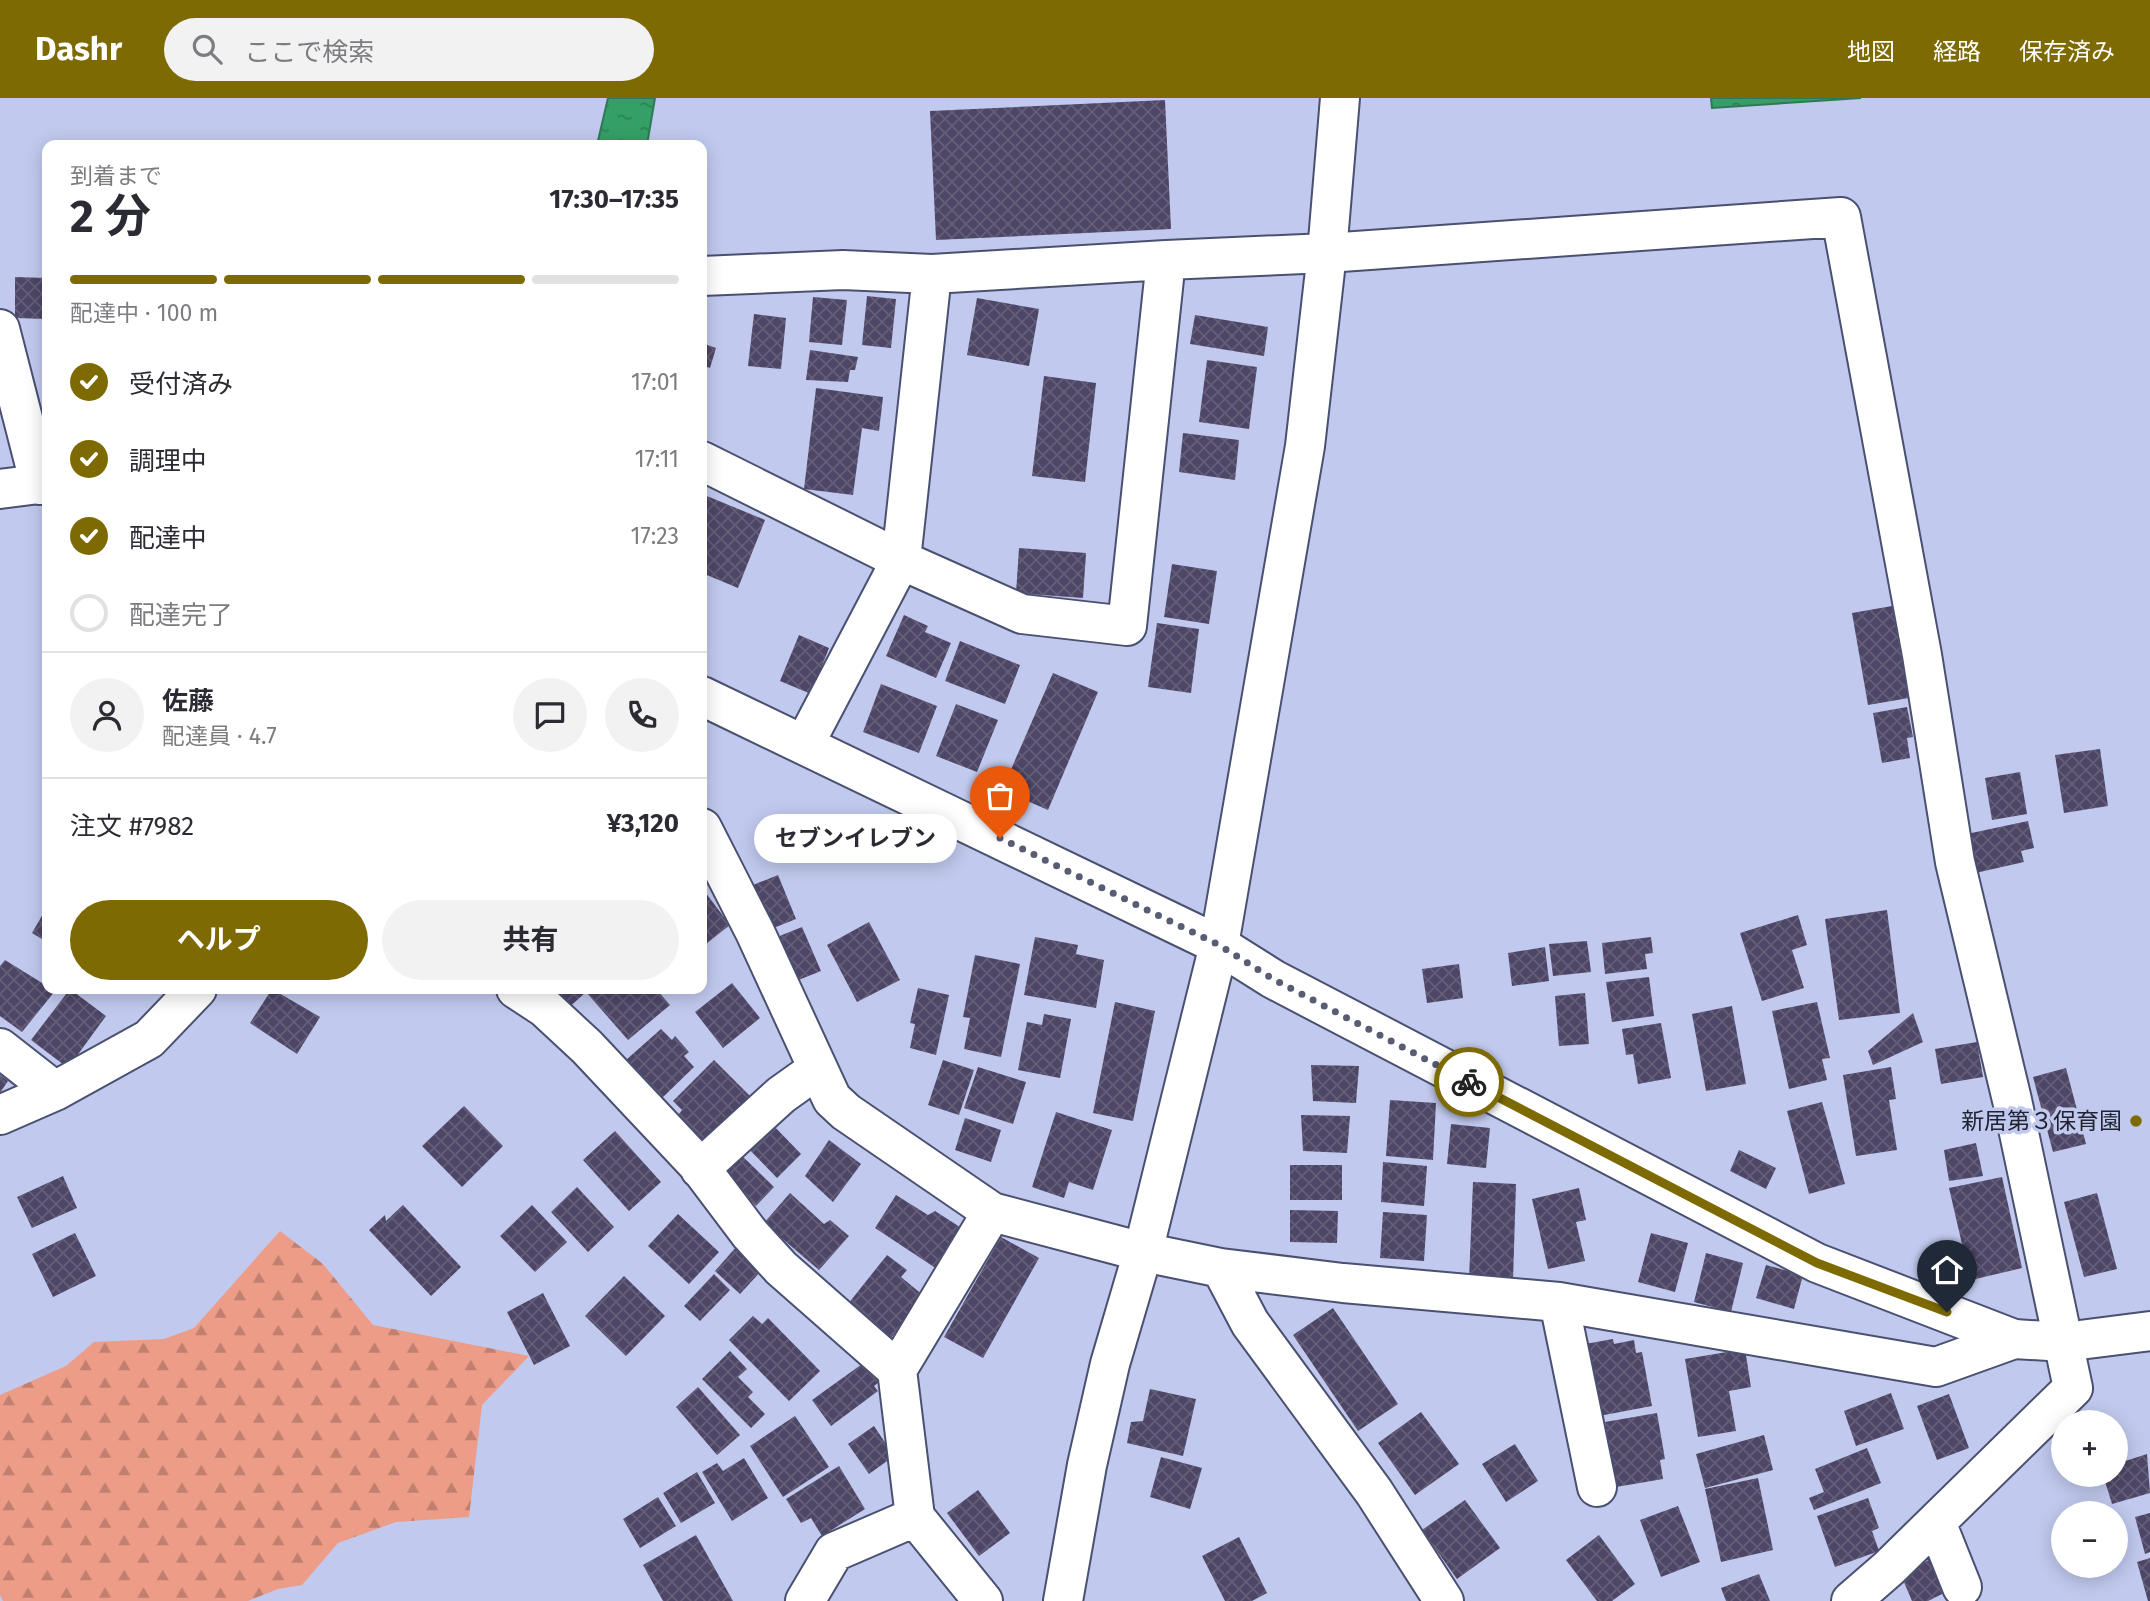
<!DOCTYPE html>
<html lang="ja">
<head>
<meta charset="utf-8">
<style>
	body { margin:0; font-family:"Fira Sans","Noto Sans JP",sans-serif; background:#f2f2f3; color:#2b2b33; height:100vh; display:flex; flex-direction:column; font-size:26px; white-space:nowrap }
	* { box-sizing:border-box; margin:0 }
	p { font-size:23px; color:#7c7c81 }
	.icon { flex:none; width:38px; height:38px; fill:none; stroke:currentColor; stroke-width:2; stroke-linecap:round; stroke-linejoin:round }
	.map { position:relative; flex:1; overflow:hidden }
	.drawer { position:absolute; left:42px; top:42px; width:665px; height:854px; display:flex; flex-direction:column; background:#fff; border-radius:14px; box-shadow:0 4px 18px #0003 }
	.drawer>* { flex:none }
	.fabs { position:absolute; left:2051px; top:1312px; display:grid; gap:14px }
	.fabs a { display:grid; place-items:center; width:77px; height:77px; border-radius:50%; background:#fff; box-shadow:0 4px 18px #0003; font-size:35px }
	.pin { position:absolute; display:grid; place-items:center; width:60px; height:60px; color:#fff; margin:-72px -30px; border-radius:50% 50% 50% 0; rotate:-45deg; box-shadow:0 0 7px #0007 }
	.pin .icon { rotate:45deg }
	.courier { position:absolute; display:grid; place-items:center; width:70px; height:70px; margin:-35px; border:5px solid #7e6a02; border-radius:50%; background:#fff; color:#222; box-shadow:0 2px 9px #0007 }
	.bubble { position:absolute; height:49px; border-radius:24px; background:#fff; box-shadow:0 4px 18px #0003; font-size:23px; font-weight:700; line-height:49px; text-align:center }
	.summary em { font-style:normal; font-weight:700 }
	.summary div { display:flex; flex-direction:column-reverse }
	.summary { display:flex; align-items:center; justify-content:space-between; height:119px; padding:0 28px }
	h1 { font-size:46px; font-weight:700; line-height:52px }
	.bar { display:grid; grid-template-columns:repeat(4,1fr); gap:10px 7px; align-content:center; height:84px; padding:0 28px }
	.bar i { height:9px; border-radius:5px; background:#e1e1e2 }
	.bar .on { background:#7e6a02 }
	.bar p { grid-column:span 4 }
	.line { display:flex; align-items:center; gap:18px; padding:0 28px; border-top:2px solid #e1e1e2 }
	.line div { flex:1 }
	.round { display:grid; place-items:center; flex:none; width:74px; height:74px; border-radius:37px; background:#f2f2f3 }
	ol { padding:0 28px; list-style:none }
	li { display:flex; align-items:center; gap:21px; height:77px }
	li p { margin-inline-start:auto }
	li .icon { padding:7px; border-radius:50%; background:#7e6a02; color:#fff; stroke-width:4 }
	li:last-child { color:#7c7c81 }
	li i { width:38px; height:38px; border:4px solid #e1e1e2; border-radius:50% }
	.button { display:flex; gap:14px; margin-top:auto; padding:14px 28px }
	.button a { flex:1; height:80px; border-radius:42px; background:#7e6a02; color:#fff; font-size:28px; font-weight:700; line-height:80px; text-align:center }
	.button a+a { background:#f2f2f3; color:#2b2b33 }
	header { display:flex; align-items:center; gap:42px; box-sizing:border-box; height:98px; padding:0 35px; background:#7e6a02; color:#fff }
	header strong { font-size:33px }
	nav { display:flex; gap:38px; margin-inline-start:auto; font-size:24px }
	.search { width:490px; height:63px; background:#f2f2f3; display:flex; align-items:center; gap:18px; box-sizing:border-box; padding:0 24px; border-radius:38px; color:#7c7c81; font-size:26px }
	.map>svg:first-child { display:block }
	.forest { fill:url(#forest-firs) }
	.water { fill:url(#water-ripples); stroke:#2f7a56; stroke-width:2 }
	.building { fill:url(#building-cross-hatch) }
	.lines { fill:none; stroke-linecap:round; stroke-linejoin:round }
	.minor-casing { stroke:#4a5070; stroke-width:42 }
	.tertiary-casing { stroke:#4a5070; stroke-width:42 }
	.minor { stroke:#fff; stroke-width:38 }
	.tertiary { stroke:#fff; stroke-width:38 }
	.done { stroke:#585d73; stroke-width:7; stroke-dasharray:0 12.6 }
	.route { stroke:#7e6a02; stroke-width:9 }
	.poi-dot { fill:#7e6a02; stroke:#c1c9ee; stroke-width:2.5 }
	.labels { text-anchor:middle; stroke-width:7; stroke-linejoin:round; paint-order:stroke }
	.poi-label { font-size:23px; fill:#202331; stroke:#c1c9ee; text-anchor:end }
</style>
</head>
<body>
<header>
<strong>Dashr</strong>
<div class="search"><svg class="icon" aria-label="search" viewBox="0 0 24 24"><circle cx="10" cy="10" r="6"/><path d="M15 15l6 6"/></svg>ここで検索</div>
<nav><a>地図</a><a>経路</a><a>保存済み</a></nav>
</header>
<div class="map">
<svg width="2150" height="1503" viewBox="0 0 2150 1503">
	<defs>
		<pattern id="forest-firs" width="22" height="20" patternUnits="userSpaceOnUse" patternTransform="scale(1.75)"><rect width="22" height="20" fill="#ed9c87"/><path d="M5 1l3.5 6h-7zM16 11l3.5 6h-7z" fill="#c07f6f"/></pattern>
		<pattern id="water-ripples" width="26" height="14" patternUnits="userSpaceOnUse" patternTransform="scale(1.75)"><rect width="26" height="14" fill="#35a066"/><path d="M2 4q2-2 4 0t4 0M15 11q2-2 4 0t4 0" fill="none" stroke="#2c8255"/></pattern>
		<pattern id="building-cross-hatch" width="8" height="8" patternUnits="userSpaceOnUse" patternTransform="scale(1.75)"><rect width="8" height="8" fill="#4e4666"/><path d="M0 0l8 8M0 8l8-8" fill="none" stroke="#645e78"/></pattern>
	</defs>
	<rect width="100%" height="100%" fill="#c1c9ee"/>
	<!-- forest -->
	<path class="forest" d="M280 1133 323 1166 373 1227 529 1258 482 1307 469 1419 396 1424 338 1445 302 1487 278 1491 248 1503H3L0 1497V1297L66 1268 94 1244 164 1241 194 1230Z"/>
	<!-- water -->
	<path class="water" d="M608 0H655L647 47H597Z
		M1711 0H1861L1712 10Z"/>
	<!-- building -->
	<path class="building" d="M1165 2 1171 131 936 142 930 13Z
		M15 179 47 180V221L15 220Z
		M867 198 896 201 891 250 862 247Z
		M813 199 847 202 842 247 809 244Z
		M977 200 1039 211 1029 268 967 257Z
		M754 216 786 220 781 271 748 268Z
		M1195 217 1268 229 1264 258 1190 246Z
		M702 245 716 250 710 270 702 267Z
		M810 252 858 259 855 272H850L848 284 806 282Z
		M1207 262 1257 269 1249 331 1199 324Z
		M1044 278 1096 285 1085 384 1032 378Z
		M816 290 883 299 879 333 862 330 853 397 804 391Z
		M1183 335 1239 342 1235 382 1179 374Z
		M702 396 765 422 738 490 702 475Z
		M1019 450 1086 455 1083 500 1016 495Z
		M1172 466 1217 473 1209 526 1164 519Z
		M1892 508 1909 600 1868 607 1852 515Z
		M904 517 928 528 925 534 951 545 936 580 886 558Z
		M1157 525 1199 531 1191 595 1148 589Z
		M799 537 829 550 811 596 780 583Z
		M960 543 1020 567 1005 606 945 583Z
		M1053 575 1098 594 1048 712 1002 692Z
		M881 586 937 608 919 655 863 634Z
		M956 606 998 622 977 674 936 658Z
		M1907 609 1913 639 1907 640 1910 660 1882 665 1873 615Z
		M2100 651 2108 708 2064 715 2055 657Z
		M2020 674 2027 716 1992 722 1985 680Z
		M2028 723 2034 750 2021 753 2024 764 1971 776 1962 737Z
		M778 777 796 821 766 833 748 789Z
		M702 790 730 827 702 849Z
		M47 809V844L32 835Z
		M1887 812 1900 915 1839 922 1825 821Z
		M1798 817 1807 847 1792 852 1804 890 1762 903 1740 835Z
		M869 824 900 882 857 904 827 847Z
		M802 829 821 873 791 885 772 841Z
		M1035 839 1078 847 1076 856 1104 862 1096 910 1024 897Z
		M1651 839 1653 855 1645 856 1647 871 1605 876 1602 845Z
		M1587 843 1591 874 1553 878 1549 846Z
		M1545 849 1549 883 1512 888 1508 855Z
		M975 857 1020 866 1001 959 964 951 970 920 963 919Z
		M5 862 55 893 22 934 0 918V868Z
		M1459 866 1463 900 1427 905 1422 871Z
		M1649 879 1654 918 1612 924 1606 884Z
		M732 885 760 920 723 950 695 914Z
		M918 890 949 897 936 957 910 950 915 926 910 925Z
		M70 891 106 918 68 970 31 942Z
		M272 891 320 919 297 956 250 925Z
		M548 891H656L670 907 628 942 586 894 565 913Z
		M1585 895 1589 946 1559 948 1555 898Z
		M1115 904 1155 913 1133 1023 1093 1015Z
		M1817 904 1830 960 1822 961 1827 982 1789 991 1772 913Z
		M1732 908 1746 986 1706 993 1692 916Z
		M1913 915 1923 944 1873 967 1868 953Z
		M1044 916 1071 921 1060 980 1018 972 1027 924 1042 927Z
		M1661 925 1671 980 1638 986 1633 956 1626 957 1622 931Z
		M661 931 672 942 675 938 689 954 684 958 694 969 661 1001 626 962Z
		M1977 944 1983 979 1941 986 1935 951Z
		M714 962 754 1002 703 1052 674 1022 682 1012 673 1003Z
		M943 962 974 972 959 1017 928 1007Z
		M1311 967 1359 968 1356 1005 1313 1003Z
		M978 969 1026 984 1013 1026 964 1010Z
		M1891 969 1896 1001 1889 1002 1897 1052 1856 1058 1843 977Z
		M2066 970 2086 1046 2053 1054 2033 979Z
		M0 977 8 983 0 995Z
		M1390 1002 1436 1005 1433 1062 1386 1058Z
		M1822 1004 1845 1086 1809 1096 1787 1013Z
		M464 1008 503 1048 462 1089 422 1048Z
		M1056 1014 1112 1032 1093 1092 1069 1084 1064 1100 1032 1089Z
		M1301 1017 1350 1018 1347 1055 1303 1053Z
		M965 1020 1001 1032 991 1064 955 1052Z
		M771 1025 801 1056 777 1080 747 1049Z
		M1451 1026 1490 1030 1486 1070 1447 1066Z
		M615 1033 661 1084 629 1113 583 1062Z
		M829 1042 861 1066 833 1104 805 1078Z
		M1976 1045 1983 1078 1949 1083 1944 1052Z
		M736 1052 774 1089 756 1108 718 1071Z
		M1739 1052 1776 1070 1766 1091 1730 1073Z
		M1383 1064 1427 1068 1424 1108 1381 1104Z
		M1290 1067H1342V1102H1290Z
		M63 1078 77 1110 32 1130 17 1099Z
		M2002 1079 2022 1170 1963 1184 1958 1160 1965 1159 1949 1090Z
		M1473 1084 1516 1086 1513 1183 1469 1182Z
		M577 1089 614 1129 588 1154 551 1114Z
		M1579 1090 1586 1122 1576 1124 1585 1163 1548 1171 1532 1101Z
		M790 1095 824 1126 830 1122 849 1138 819 1172 764 1125Z
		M2097 1095 2117 1171 2084 1179 2064 1104Z
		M896 1097 928 1117 935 1113 963 1131 937 1171 875 1130Z
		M403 1107 461 1169 431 1198 369 1132 385 1117 386 1123Z
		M532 1107 567 1144 535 1174 500 1138Z
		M1290 1112 1338 1113 1337 1145 1290 1144Z
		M1383 1114 1427 1117 1424 1163 1380 1160Z
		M678 1116 719 1154 689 1186 648 1148Z
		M75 1135 96 1178 53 1199 32 1156Z
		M1651 1135 1688 1145 1675 1194 1638 1184Z
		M1001 1139 1039 1160 983 1260 944 1239Z
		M737 1148 763 1171 740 1196 715 1173Z
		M1706 1155 1743 1165 1731 1214 1694 1204Z
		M887 1157 907 1172 901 1179 924 1198 891 1240 848 1206Z
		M1766 1167 1803 1177 1794 1211 1756 1200Z
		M714 1176 730 1192 700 1223 684 1208Z
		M624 1178 665 1218 626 1258 585 1218Z
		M543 1195 570 1248 534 1267 507 1214Z
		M1333 1210 1398 1306 1358 1333 1293 1237Z
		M753 1218 762 1226 768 1220 820 1273 789 1303 729 1242Z
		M1613 1241 1614 1246 1634 1242 1636 1255 1642 1254 1652 1308 1599 1318 1585 1246Z
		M1745 1251 1751 1289 1729 1293 1736 1333 1698 1339 1685 1261Z
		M730 1253 747 1271 738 1279 753 1294 748 1299 765 1316 751 1330 702 1281Z
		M869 1261 883 1281 874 1288 878 1293 831 1328 812 1302Z
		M698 1289 740 1337 717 1357 676 1309Z
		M1150 1291 1196 1301 1183 1358 1127 1345 1131 1324 1143 1323Z
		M1891 1295 1904 1331 1856 1348 1844 1313Z
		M1949 1296 1969 1350 1937 1362 1917 1308Z
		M1421 1314 1459 1366 1415 1397 1378 1345Z
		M1657 1315 1665 1361 1660 1362 1663 1381 1616 1389 1605 1324Z
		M795 1318 829 1369 783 1399 750 1348Z
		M874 1328 894 1358 869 1376 848 1346Z
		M1764 1337 1773 1372 1705 1390 1696 1356Z
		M1515 1346 1538 1383 1506 1404 1482 1366Z
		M1867 1350 1881 1385 1814 1412 1809 1400 1824 1394 1815 1371Z
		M2147 1356 2150 1395 2112 1406 2103 1377H2116V1366Z
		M1161 1359 1202 1370 1190 1411 1150 1399Z
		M744 1360 768 1400 732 1423 702 1374 717 1365 723 1373Z
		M839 1368 865 1411 822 1438 811 1420 801 1425 786 1401Z
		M697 1374 715 1405 681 1425 663 1395Z
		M1758 1380 1773 1452 1721 1464 1705 1391Z
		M978 1392 1010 1435 979 1458 947 1415Z
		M658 1399 676 1428 640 1450 623 1421Z
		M1868 1400 1879 1430 1872 1433 1879 1453 1835 1469 1817 1418Z
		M1465 1402 1500 1450 1457 1481 1422 1432Z
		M1678 1408 1700 1464 1661 1479 1640 1422Z
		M2150 1415V1454L2145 1456 2135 1419Z
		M696 1437 733 1503H663L643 1467Z
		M1599 1437 1635 1486 1612 1503H1597L1566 1462Z
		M1239 1439 1267 1495 1252 1503H1225L1202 1458Z
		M1938 1457 1956 1489 1928 1503H1912L1901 1477Z
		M2150 1460V1503H2148L2137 1464Z
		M1759 1476 1770 1503H1726L1721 1490Z"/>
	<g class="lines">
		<!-- minor casing -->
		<g class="minor-casing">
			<path id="minor" d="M702 178 843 172 932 176
				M0 231 40 387
				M702 363 901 462 932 176 1166 162
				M805 645 901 462 1022 516 1127 528 1166 162 1327 155 1841 119 1922 557 1955 764 2012 1002 2073 1290 1889 1470 1851 1503
				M702 730 755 834 832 1001 846 1014 992 1114 1143 1154 1221 1170 1343 1185 1559 1204 1936 1269 2014 1241
				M516 891 545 910 587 949 698 1067 750 1136 781 1170 897 1272
				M0 950 55 993
				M0 1017 55 993 149 941 197 891
				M700 1071 781 997 816 972
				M1221 1170 1250 1225 1374 1394 1444 1503
				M1559 1204 1597 1389
				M1936 1424 1962 1489
				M805 1503 834 1454 915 1419
				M983 1503 915 1419 897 1272 992 1114"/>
		</g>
		<!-- tertiary casing -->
		<g class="tertiary-casing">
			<path id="tertiary" d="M0 391 47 385
				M702 598 1219 847 1273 881 1817 1165 2014 1241 2064 1244 2150 1233
				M1063 1503 1087 1367 1110 1266 1143 1154 1219 847 1305 348 1327 155 1340 0"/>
		</g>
		<!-- minor -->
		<use href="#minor" class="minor"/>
		<!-- tertiary -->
		<use href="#tertiary" class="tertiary"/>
	</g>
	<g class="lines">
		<!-- done -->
		<path class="done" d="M1000 740 1219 847 1273 881 1469 984"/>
		<!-- route -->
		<path class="route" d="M1469 984 1817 1165 1947 1214"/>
	</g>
	<!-- markers -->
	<circle class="poi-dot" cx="2136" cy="1023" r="7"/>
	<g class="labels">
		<!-- poi labels -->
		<g class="poi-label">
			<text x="2122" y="1031">新居第３保育園</text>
		</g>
	</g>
</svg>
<div class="fabs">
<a>+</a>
<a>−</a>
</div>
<div class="pin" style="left:1000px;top:740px;background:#ea580c"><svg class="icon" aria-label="bag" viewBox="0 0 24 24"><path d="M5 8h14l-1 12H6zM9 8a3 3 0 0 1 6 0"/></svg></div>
<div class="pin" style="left:1947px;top:1214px;background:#1f2937"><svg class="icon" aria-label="home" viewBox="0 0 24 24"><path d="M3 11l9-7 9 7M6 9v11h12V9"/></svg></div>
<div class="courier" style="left:1469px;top:984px"><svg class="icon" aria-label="bike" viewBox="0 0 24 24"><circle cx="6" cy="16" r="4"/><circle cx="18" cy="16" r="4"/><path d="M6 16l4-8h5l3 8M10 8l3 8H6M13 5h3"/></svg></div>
<div class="bubble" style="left:754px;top:716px;width:203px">セブンイレブン</div>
<section class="drawer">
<div class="summary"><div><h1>2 分</h1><p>到着まで</p></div><em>17:30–17:35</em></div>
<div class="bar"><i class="on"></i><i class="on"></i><i class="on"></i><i></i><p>配達中 · 100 m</p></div>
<ol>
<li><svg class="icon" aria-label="check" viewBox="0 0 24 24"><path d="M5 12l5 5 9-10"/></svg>受付済み<p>17:01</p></li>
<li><svg class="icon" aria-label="check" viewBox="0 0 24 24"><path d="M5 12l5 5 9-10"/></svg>調理中<p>17:11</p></li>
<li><svg class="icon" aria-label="check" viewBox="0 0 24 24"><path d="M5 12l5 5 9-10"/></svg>配達中<p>17:23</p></li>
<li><i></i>配達完了</li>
</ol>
<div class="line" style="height:126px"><a class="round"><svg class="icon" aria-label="person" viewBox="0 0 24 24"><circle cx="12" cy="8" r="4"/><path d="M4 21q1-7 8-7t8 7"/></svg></a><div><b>佐藤</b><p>配達員 · 4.7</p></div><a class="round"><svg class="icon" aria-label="chat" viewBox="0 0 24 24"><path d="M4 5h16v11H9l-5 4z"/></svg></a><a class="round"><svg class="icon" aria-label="phone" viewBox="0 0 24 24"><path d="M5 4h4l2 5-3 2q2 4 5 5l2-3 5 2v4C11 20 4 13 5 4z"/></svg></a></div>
<div class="line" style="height:91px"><div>注文 #7982</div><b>¥3,120</b></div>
<div class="button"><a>ヘルプ</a><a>共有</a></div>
</section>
</div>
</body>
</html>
